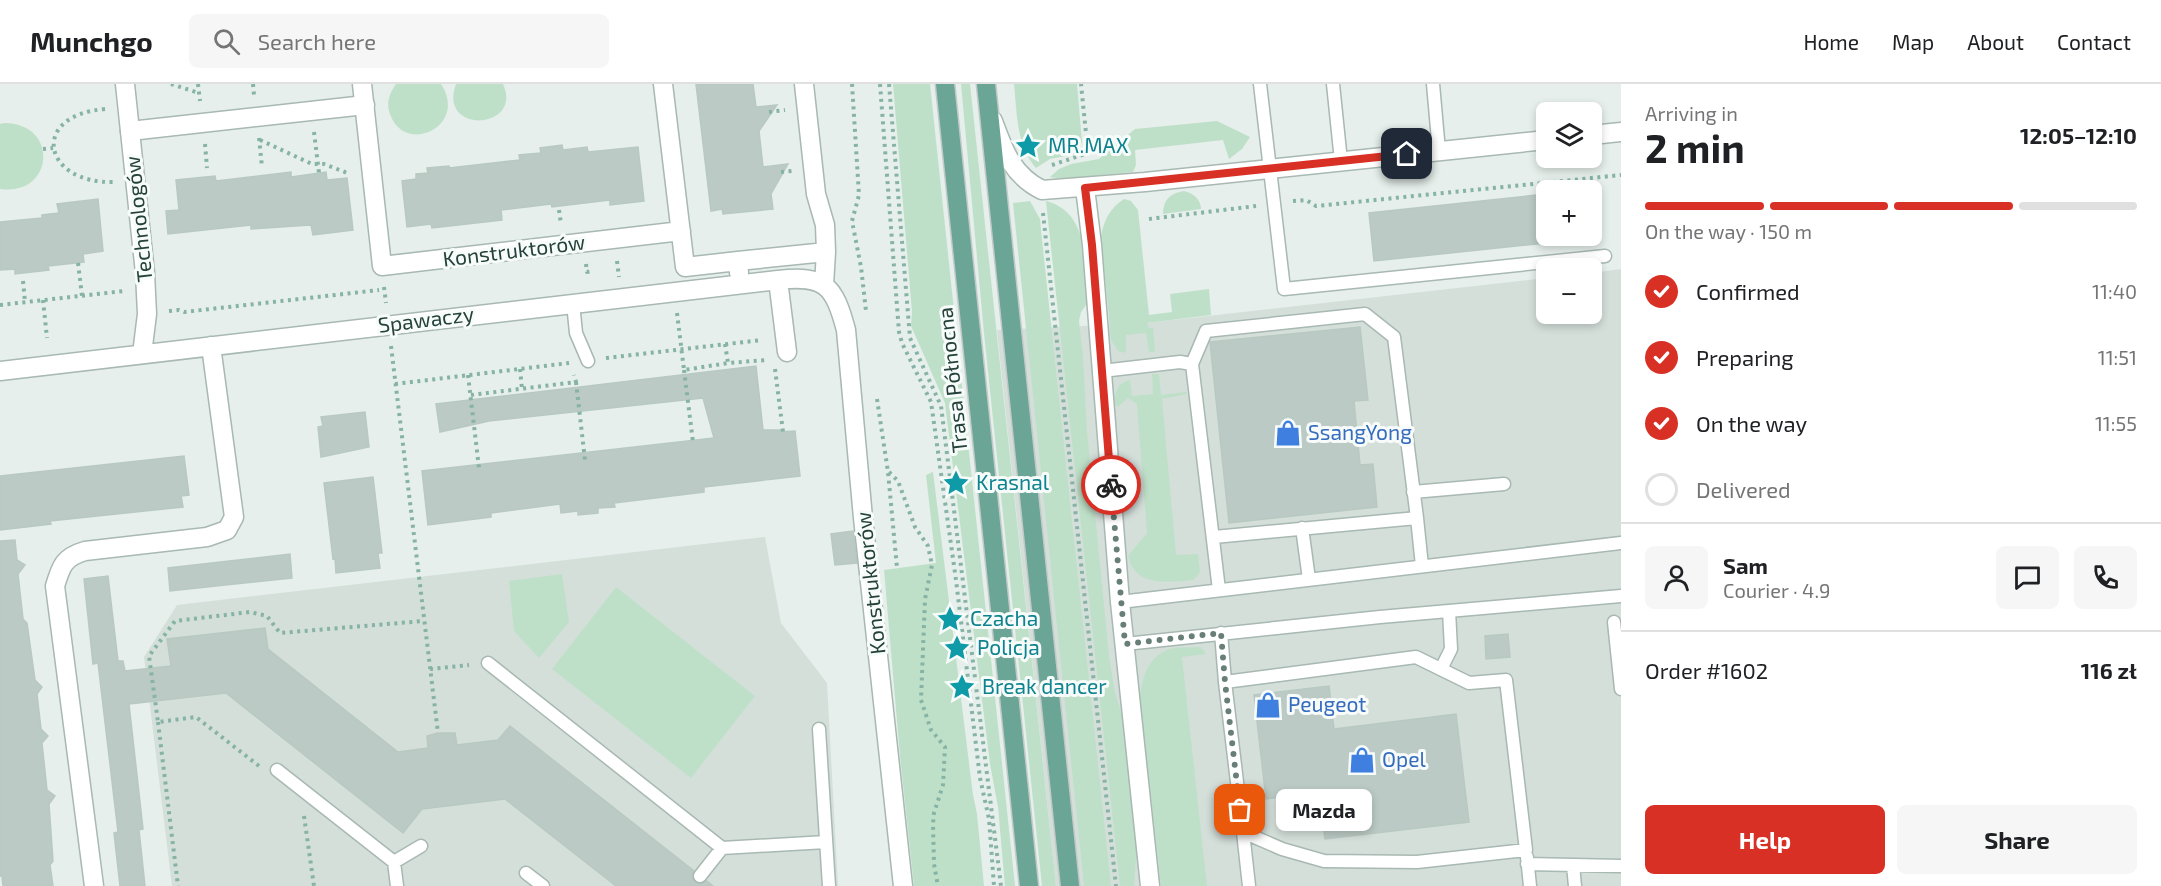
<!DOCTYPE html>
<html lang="en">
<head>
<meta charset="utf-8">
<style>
	body { margin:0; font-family:"Exo 2",sans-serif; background:#f6f6f6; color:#202124; height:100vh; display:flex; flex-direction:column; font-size:22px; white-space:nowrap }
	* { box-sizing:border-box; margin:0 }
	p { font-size:20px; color:#757577 }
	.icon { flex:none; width:33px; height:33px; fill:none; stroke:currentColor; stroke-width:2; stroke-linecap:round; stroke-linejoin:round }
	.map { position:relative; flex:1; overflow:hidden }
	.side { display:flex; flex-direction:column; background:#fff; width:540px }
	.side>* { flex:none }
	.buttons { position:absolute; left:1536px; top:18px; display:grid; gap:12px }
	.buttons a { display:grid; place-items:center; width:66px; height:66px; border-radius:9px; background:#fff; box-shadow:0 3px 9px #0003; font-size:30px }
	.pin { position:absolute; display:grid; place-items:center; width:51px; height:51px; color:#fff; margin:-26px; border-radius:12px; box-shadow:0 3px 9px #0006 }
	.courier { position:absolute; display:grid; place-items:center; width:60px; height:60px; margin:-30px; border:4px solid #d93025; border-radius:50%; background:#fff; color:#222; box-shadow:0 2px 8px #0007 }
	.bubble { position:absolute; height:42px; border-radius:9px; background:#fff; box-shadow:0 3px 9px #0003; font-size:20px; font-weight:700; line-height:42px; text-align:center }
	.summary em { font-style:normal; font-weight:700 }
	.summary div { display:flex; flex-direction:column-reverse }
	.summary { display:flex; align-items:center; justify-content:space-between; height:102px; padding:0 24px }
	h1 { font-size:39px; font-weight:700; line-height:45px }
	.bar { display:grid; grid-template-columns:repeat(4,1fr); gap:9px 6px; align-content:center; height:72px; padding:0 24px }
	.bar i { height:8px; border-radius:4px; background:#e0e0e0 }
	.bar .selected { background:#d93025 }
	.bar p { grid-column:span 4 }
	.line { display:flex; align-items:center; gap:15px; padding:0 24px; border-top:2px solid #e0e0e0 }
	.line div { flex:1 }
	.round { display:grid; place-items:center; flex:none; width:63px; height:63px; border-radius:9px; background:#f6f6f6 }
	ol { padding:0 24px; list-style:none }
	li { display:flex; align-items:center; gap:18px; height:66px }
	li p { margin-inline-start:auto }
	li .icon { padding:6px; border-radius:50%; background:#d93025; color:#fff; stroke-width:4 }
	li:last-child { color:#757577 }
	li i { width:33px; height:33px; border:3px solid #e0e0e0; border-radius:50% }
	.primary-button { display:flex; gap:12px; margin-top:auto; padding:12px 24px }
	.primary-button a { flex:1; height:69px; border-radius:9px; background:#d93025; color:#fff; font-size:24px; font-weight:700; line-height:69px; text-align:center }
	.primary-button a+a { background:#f6f6f6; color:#202124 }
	header { display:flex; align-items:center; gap:36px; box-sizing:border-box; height:84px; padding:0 30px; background:#fff; border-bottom:2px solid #e0e0e0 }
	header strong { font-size:28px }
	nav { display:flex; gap:33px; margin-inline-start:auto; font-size:21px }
	.search { width:420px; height:54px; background:#f6f6f6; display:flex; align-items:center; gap:15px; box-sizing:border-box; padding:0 21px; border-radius:9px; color:#757577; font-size:22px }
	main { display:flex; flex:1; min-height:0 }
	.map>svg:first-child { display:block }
	.built { fill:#d4dfda }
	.green { fill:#bfe0c8 }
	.building { fill:#bbcac4; stroke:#b8c9c2; stroke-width:1.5 }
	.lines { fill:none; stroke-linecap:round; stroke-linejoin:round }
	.service-casing { stroke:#a8b8b2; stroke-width:15 }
	.pedestrian-casing { stroke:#a8b8b2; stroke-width:21 }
	.minor-casing { stroke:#a8b8b2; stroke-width:21 }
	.primary-casing { stroke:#c2cac8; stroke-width:21 }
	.path { stroke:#86b3a5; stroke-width:4; stroke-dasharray:3 4.5; stroke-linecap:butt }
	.service { stroke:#fff; stroke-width:12 }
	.pedestrian { stroke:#fff; stroke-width:18 }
	.minor { stroke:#fff; stroke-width:18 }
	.primary { stroke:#6aa596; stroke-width:18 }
	.done { stroke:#687f78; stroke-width:6; stroke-dasharray:0 10.8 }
	.route { stroke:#d93025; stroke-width:8 }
	.labels { text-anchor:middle; stroke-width:6; stroke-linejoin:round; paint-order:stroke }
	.culture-label { font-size:21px; fill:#0d838f; stroke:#f7fbf9; text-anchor:start }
	.street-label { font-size:21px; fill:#24423a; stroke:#f7fbf9 }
	.shop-label { font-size:21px; fill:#366cbe; stroke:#f7fbf9; text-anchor:start }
</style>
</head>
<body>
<header>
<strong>Munchgo</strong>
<div class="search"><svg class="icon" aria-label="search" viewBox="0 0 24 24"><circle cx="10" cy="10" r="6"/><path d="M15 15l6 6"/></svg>Search here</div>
<nav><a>Home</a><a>Map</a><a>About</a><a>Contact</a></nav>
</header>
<main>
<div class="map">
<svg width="1621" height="802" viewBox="0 0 1621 802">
	<rect width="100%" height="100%" fill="#e6efeb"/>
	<!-- built -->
	<path class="built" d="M1621 185V802H1056L997 246 1146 239 1546 194V230H1592V189Z
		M765 453 781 539 827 599 838 802H172L144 573 177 521Z"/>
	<!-- green -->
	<path class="green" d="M396 0H441C469 43 404 72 390 30 386 19 389 10 396 0Z
		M456 0H503C524 46 437 51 456 0Z
		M893 0H930L1015 802H1005L998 723 990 680 945 319 911 242 912 228Z
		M961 0H970L1056 802H1042L984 249Z
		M1014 0H1077L1082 58 1076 70 1050 75 1036 84C1016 60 1017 29 1014 0Z
		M1217 37 1250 53 1242 65 1229 75 1223 56 1135 66 1136 81 1133 88 1063 95 1050 93 1059 85 1071 80 1099 75 1135 45Z
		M4 39C60 39 54 113 0 105V40Z
		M1184 107C1193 109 1201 115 1201 125L1163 130C1163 116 1170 109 1184 107Z
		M1124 115 1131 117 1138 126 1149 231 1172 228 1170 210 1209 205 1211 231 1147 239 1149 244H1153L1155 268H1149L1146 249 1126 251V269L1118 267 1111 256 1101 152C1104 136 1110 124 1124 115Z
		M1030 117 1040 135 1041 146 1111 802H1084L1013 119Z
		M1046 117C1090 128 1085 182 1089 217L1081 228 1079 237 1083 272 1087 347 1109 572 1115 609 1127 646 1138 747 1134 802H1120Z
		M1152 290H1159L1161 311 1186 308 1187 310 1162 315 1176 471 1198 470 1200 488 1194 496C1169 498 1135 504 1128 472L1147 449 1137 320 1128 314 1118 323 1115 320C1115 308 1117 299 1130 296L1132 312 1153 310Z
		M933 388 973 711 977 730 984 802H914L900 672 884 486 936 479 926 391Z
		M562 490 569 538 539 574 514 547 509 497Z
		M616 503 755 612 691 694 552 585Z
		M1201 563 1206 570 1182 573 1207 802H1161L1140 615C1141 597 1147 574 1167 566 1176 562 1191 564 1201 563Z"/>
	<!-- building -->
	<path class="building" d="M696 0H753L756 23 777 21 759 47 763 83 788 80 771 110 773 125 723 130 722 125 711 127Z
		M562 61 563 66 587 63 588 68 638 63 644 117 610 121V116L552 123 551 120 501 126 502 136 432 144 431 140 407 143 402 97 416 95V90L428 89 427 84 449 82V84L520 76 519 71 541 69 540 64Z
		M291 88V93L326 88 327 96 347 94 353 146 313 151 311 141 251 145V141L168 150 166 127 179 126 176 96 215 92 216 97Z
		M1546 110V159L1374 177 1369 129Z
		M98 115 103 167 83 170 84 178 48 182 49 186 15 190V185L0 186V138L42 134V131L59 129 57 120Z
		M1360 243 1368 316 1354 317 1360 381 1373 380 1377 423 1229 439 1210 258Z
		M756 282 763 346H780V348L795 347 800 392 704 403V408L614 419 615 423 598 424V429L578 431V427L561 429 560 420 491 429V433L428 441 422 387 714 354 703 314 489 337 440 348 436 320Z
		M365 328 369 363 321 373 318 343 323 342 321 333Z
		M184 372 189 411 181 412 183 423 50 437 51 440 0 446V392Z
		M373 393 382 469H378L380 484 336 489 335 474 333 475 324 399Z
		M853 447 857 479 835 481 831 450Z
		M15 456 17 476 25 481 18 490 23 535 27 539 35 596 42 603 37 610 41 645 48 652 42 659 47 706 55 712 49 720 53 777 50 781 53 802H3L2 792H0V457Z
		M290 470 292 494 170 507 168 484Z
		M108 492 118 577H123L125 587 171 582 167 555 265 544 268 565 398 668 428 664 427 652 438 649H455L457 661 498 656 510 642 694 787 692 791 694 798 699 800 707 797 713 802H616L505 715 422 725 403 749 226 609 129 620 143 745 139 746 145 802H120L114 749 118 748 98 579 93 580 84 495Z
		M1508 550 1510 573 1486 575 1485 552Z
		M1329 602 1334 645 1456 630 1469 738 1325 755 1319 708 1266 715 1254 611Z"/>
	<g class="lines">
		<!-- service casing -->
		<g class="service-casing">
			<path id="service" d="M1260 0 1284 205 1605 172
				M1333 0 1341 77
				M1433 0 1439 67
				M573 219 576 249 588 277
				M1192 280 1206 247 1365 230 1394 253 1417 434
				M1102 287 1180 278 1192 280 1219 506
				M1413 408 1504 400
				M1302 444 1309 495
				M1214 453 1417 434 1422 482
				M1120 518 1621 459
				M1614 538 1621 605
				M1221 549 1225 598 1243 748 1282 765 1324 777 1417 778 1526 766 1506 596 1469 599 1416 573 1225 598
				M1125 560 1380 533 1621 512
				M488 579 722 764 826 758
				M1441 585 1451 565 1449 527
				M819 645 829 802
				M277 686 394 778 397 802
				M1243 748 1249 802
				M1527 773 1530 802
				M394 778 421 762
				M1527 780 1621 782
				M1573 781 1575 802
				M526 789 543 802
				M700 792 722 764"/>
		</g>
		<!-- pedestrian casing -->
		<g class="pedestrian-casing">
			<path id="pedestrian" d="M130 47 365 21"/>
		</g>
		<!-- minor casing -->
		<g class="minor-casing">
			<path id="minor" d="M125 0 145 189 147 230 142 270
				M362 0 382 182 681 147
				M663 0 685 183 738 177
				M804 0 816 110 825 141 826 168 824 201
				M993 37C1004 67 1012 91 1042 106L1145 98 1546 56
				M1592 51 1621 48
				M1085 104 1092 161 1120 518 1150 802
				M739 189 738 177 826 168
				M778 196C825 191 834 201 846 246L863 434 903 802
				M0 287 778 196 787 268
				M94 802 55 502C61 482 64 473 85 467L207 453 227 446 234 433 211 262"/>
		</g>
		<!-- primary casing -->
		<g class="primary-casing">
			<path id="primary" d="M945 0 1029 802
				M986 0 1070 802"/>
		</g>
		<!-- path -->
		<path class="path" d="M171 0 199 9
			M198 0 200 17
			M253 0 254 11
			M852 0 859 111 852 137 861 183 866 227
			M880 0 899 248 902 259 931 318 956 496 980 694 989 735 994 802
			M889 0 910 254 941 322 1001 802
			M105 25C29 31 42 100 114 98
			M769 28 785 26
			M314 48 319 89
			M259 54 262 83
			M260 56 312 80H324L350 90
			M205 60 207 84
			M43 65 53 64
			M1052 81 1088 69 1081 0
			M781 88 792 87
			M1293 117 1306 116 1316 122 1621 91
			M559 126 561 140
			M1043 129 1116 802
			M1149 135 1256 122
			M617 177 619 193
			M78 179 82 212
			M586 180 587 188 591 187
			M23 197 25 218
			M384 203 386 219
			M43 216 47 254
			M0 221 124 207
			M169 227 179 226 184 228 379 206
			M677 229 684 286 728 279
			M725 260 728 279 766 276
			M391 262 438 649
			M606 274 762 256
			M520 285 522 305
			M775 285 783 348
			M684 286 693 358
			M468 291 479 384
			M576 298 585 376
			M395 300 569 279
			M471 311 576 298 574 291
			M877 315 888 388 897 484
			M889 388 898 397 915 443 928 462 932 481 925 515 921 616 931 646 945 663 943 701 934 729 933 740 934 780 938 802
			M430 585 469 581
			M158 638 178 802
			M259 682 196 633 158 638 149 572 175 537 250 528 267 532 280 549 424 537
			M304 732 314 802"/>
		<!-- service -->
		<use href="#service" class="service"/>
		<!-- pedestrian -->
		<use href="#pedestrian" class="pedestrian"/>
		<!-- minor -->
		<use href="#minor" class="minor"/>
		<!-- primary -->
		<use href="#primary" class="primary"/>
	</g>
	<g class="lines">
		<!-- done -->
		<path class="done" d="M1111 401 1125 560 1221 549 1225 598 1240 726"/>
		<!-- route -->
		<path class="route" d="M1111 401 1092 161 1085 104 1407 70"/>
	</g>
	<!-- icons -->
	<defs>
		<g id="sight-bare" transform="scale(2.07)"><path d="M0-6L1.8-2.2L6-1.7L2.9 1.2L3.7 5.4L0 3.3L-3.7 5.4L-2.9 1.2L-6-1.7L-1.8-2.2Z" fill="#0f9aa8" stroke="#f7fbf9" stroke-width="2.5" paint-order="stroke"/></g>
		<g id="shop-bare" transform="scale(2.07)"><path d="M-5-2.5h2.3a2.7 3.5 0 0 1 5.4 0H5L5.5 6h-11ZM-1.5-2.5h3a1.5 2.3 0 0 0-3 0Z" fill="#3f7fe0" stroke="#f7fbf9" stroke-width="2.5" paint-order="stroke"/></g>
	</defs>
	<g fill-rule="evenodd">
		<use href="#sight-bare" x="1028" y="62"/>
		<use href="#shop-bare" x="1288" y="349"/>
		<use href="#sight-bare" x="956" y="399"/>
		<use href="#sight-bare" x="950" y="535"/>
		<use href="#sight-bare" x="957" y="564"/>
		<use href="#sight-bare" x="962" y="603"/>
		<use href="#shop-bare" x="1268" y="621"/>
		<use href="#shop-bare" x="1362" y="676"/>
	</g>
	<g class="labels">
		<!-- culture labels -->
		<g class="culture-label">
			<text x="1048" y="69">MR.MAX</text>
			<text x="976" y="406">Krasnal</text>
			<text x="970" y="542">Czacha</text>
			<text x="977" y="571">Policja</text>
			<text x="982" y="610">Break dancer</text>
		</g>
		<!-- street labels -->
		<g class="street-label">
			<text transform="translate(139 135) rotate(-96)" y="7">Technologów</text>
			<text transform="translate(514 167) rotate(-7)" y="7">Konstruktorów</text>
			<text transform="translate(426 236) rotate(-7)" y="7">Spawaczy</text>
			<text transform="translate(953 296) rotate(-96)" y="7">Trasa Północna</text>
			<text transform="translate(871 499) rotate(-96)" y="7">Konstruktorów</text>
		</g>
		<!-- shop labels -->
		<g class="shop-label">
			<text x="1308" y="356">SsangYong</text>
			<text x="1288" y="628">Peugeot</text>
			<text x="1382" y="683">Opel</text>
		</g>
	</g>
</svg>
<div class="buttons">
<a><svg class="icon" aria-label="layers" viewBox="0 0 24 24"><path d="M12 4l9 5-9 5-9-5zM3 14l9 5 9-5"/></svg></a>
<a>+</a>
<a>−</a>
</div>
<div class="pin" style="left:1240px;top:726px;background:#ea580c"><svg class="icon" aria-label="bag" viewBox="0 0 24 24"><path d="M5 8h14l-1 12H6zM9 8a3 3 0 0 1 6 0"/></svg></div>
<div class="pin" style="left:1407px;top:70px;background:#1f2937"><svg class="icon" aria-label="home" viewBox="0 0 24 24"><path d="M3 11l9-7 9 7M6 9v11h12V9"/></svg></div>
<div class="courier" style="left:1111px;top:401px"><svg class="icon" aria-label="bike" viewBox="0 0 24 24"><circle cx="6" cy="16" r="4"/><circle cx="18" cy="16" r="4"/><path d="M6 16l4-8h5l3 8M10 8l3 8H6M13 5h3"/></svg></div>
<div class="bubble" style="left:1276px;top:705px;width:96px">Mazda</div>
</div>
<section class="side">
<div class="summary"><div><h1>2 min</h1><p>Arriving in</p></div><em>12:05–12:10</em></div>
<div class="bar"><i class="selected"></i><i class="selected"></i><i class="selected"></i><i></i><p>On the way · 150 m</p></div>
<ol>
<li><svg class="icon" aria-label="check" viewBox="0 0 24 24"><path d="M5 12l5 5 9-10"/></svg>Confirmed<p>11:40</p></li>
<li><svg class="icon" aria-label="check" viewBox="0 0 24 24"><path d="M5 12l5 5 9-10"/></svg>Preparing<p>11:51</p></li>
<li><svg class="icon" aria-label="check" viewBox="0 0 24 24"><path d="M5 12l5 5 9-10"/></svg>On the way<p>11:55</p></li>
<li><i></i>Delivered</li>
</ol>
<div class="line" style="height:108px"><a class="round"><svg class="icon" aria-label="person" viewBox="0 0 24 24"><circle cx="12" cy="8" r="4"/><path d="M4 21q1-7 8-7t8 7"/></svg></a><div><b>Sam</b><p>Courier · 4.9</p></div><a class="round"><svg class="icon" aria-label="chat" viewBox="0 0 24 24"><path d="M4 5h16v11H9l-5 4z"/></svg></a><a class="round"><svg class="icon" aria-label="phone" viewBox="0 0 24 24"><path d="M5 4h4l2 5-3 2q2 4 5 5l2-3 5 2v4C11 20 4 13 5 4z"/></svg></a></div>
<div class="line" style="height:78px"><div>Order #1602</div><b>116 zł</b></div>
<div class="primary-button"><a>Help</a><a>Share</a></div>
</section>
</main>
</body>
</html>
